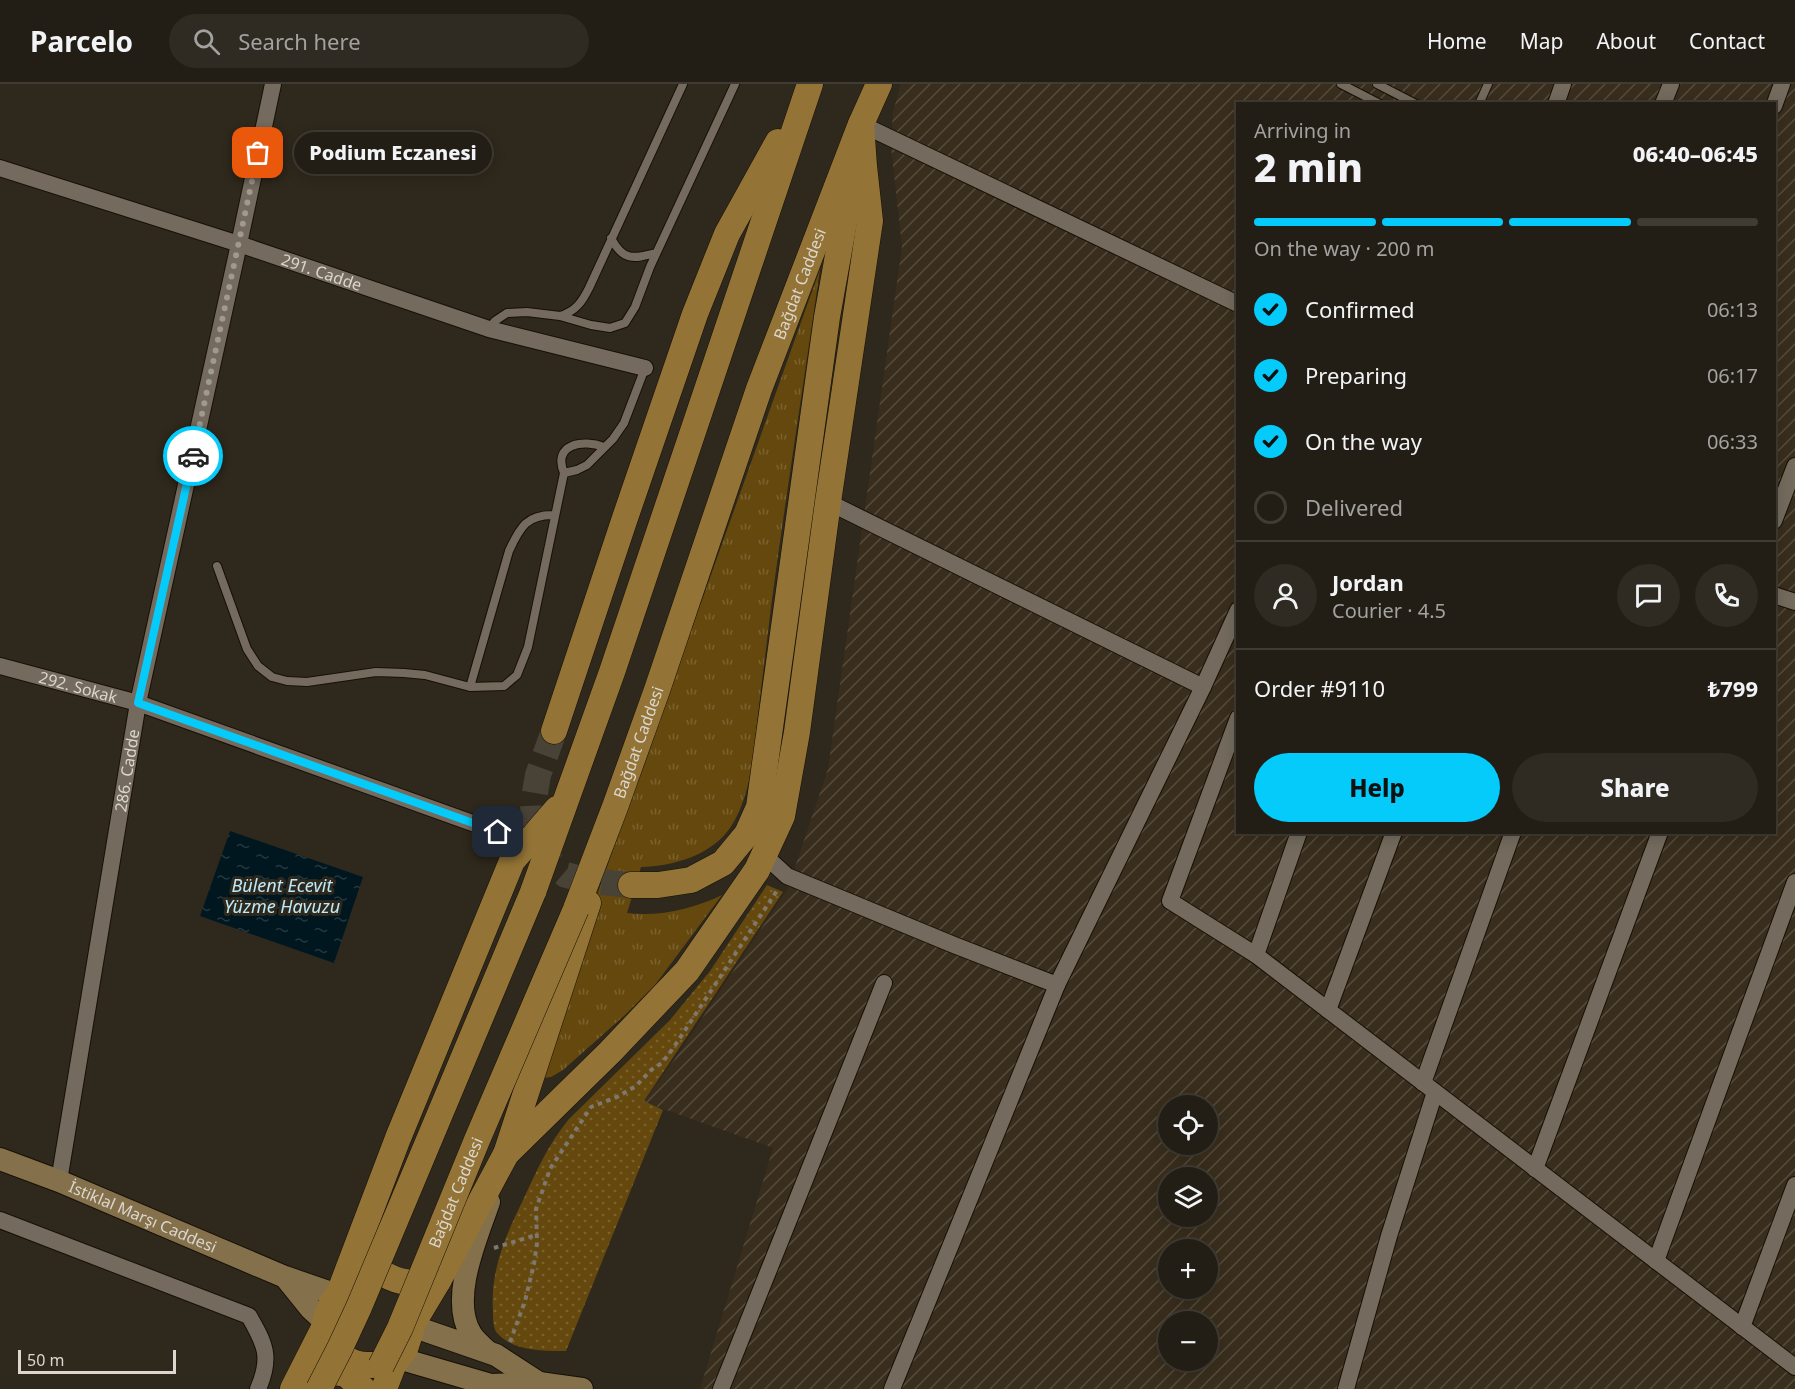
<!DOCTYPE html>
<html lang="en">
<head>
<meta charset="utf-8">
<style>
	body { margin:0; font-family:"Noto Sans",sans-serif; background:#2f2b22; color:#f1f3f6; height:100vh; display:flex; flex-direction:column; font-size:22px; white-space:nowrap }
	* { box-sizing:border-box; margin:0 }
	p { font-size:20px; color:#a3a2a0 }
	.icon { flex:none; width:33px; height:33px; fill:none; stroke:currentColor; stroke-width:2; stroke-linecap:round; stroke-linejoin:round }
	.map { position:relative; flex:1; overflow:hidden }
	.sheet { position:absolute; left:1236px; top:18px; width:540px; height:732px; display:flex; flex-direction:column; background:#231e15; border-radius:0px; box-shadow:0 3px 15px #0003,0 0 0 2px #403c34 }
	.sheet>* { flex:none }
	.fabs { position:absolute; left:1158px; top:1011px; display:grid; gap:12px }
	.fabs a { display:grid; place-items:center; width:60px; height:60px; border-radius:50%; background:#231e15; box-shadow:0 3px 15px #0003,0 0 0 2px #403c34; font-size:30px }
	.scale { position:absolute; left:18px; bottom:15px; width:158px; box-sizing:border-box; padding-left:6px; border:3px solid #dbd6cf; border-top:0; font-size:16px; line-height:21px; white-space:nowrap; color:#dbd6cf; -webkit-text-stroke:4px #2f281c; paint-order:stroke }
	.pin { position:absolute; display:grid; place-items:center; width:51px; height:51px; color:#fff; margin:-26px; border-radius:12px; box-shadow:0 3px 9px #0006 }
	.courier { position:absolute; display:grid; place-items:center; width:60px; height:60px; margin:-30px; border:4px solid #04cbf9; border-radius:50%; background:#fff; color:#222; box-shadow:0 2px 8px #0007 }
	.bubble { position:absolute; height:42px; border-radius:21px; background:#231e15; box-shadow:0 3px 15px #0003,0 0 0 2px #403c34; font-size:20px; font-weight:800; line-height:42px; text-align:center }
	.overview em { font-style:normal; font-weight:800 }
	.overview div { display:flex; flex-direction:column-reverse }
	.overview { display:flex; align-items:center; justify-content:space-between; height:102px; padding:0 18px }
	h1 { font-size:39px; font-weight:800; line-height:45px }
	.bar { display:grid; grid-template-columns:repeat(4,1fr); gap:9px 6px; align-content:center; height:72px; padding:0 18px }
	.bar i { height:8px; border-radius:4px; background:#403c34 }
	.bar .selected { background:#04cbf9 }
	.bar p { grid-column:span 4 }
	.line { display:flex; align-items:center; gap:15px; padding:0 18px; border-top:2px solid #403c34 }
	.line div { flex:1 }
	.round { display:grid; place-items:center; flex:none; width:63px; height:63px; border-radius:32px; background:#2f2b22 }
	ol { padding:0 18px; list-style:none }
	li { display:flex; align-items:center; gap:18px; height:66px }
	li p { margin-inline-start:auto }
	li .icon { padding:6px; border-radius:50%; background:#04cbf9; color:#111; stroke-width:4 }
	li:last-child { color:#a3a2a0 }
	li i { width:33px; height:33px; border:3px solid #403c34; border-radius:50% }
	.primary-button { display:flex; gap:12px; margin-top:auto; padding:12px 18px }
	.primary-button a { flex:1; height:69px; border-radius:36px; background:#04cbf9; color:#111; font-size:24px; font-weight:800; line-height:69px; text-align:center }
	.primary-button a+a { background:#2f2b22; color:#f1f3f6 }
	header { display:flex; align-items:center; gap:36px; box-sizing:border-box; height:84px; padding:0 30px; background:#231e15; border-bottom:2px solid #403c34 }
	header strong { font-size:28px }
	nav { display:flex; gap:33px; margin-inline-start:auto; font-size:21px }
	.search { width:420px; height:54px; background:#2f2b22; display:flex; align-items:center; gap:15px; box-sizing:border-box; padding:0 21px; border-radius:33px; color:#a3a2a0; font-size:22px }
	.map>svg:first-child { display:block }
	.industrial { fill:url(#industrial-furrows); fill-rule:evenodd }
	.grass { fill:url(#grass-tufts) }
	.park { fill:url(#park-dots) }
	.water { fill:url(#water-ripples) }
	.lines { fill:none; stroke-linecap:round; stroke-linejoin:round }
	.primary-tunnel { stroke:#494237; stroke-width:26; stroke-dasharray:26 13; stroke-linecap:butt }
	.service-casing { stroke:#171006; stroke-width:10 }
	.minor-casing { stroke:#171006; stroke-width:18 }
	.secondary-casing { stroke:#171006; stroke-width:24 }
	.primary-casing { stroke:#171006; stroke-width:27 }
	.path { stroke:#7e786e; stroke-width:4; stroke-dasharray:4.5 4.5; stroke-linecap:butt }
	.service { stroke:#746b5e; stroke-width:8 }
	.minor { stroke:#746b5e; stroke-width:16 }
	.secondary { stroke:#84704a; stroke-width:22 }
	.primary { stroke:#937436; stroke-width:26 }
	.primary-bridge-casing { stroke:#171006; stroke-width:27; stroke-linecap:butt }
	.primary-bridge { stroke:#937436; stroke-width:26 }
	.done { stroke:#9f9990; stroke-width:6; stroke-dasharray:0 10.8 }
	.route { stroke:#04cbf9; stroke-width:8 }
	.labels { text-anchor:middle; stroke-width:6; stroke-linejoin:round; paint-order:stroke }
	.street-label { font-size:16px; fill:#dbd6cf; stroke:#2f281c }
	.water-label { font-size:18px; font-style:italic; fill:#bdeafb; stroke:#2f281c }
</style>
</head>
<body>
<header>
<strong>Parcelo</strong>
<div class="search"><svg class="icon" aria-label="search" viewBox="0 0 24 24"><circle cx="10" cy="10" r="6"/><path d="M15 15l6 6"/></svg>Search here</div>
<nav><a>Home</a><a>Map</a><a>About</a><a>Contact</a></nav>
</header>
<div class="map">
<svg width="1795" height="1305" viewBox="0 0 1795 1305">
	<defs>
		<pattern id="industrial-furrows" width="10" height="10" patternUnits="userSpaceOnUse" patternTransform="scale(1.5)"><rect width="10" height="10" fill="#392e1d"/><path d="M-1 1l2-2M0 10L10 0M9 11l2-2" fill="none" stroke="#554c3d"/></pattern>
		<pattern id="grass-tufts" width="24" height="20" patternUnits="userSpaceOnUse" patternTransform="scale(1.5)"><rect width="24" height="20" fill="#65480d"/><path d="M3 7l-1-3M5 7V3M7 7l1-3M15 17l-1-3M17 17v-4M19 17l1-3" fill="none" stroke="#7a622f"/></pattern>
		<pattern id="park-dots" width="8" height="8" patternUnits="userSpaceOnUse" patternTransform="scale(1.5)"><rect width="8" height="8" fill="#65480d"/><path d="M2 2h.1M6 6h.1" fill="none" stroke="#7a622f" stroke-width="1.8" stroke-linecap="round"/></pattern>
		<pattern id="water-ripples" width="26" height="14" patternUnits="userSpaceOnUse" patternTransform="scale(1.5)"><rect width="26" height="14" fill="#001720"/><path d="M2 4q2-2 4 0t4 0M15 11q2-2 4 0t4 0" fill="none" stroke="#25383f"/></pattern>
	</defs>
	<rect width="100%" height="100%" fill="#2f281c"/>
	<!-- industrial -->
	<path class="industrial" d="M901 0H1795V1305H700L773 1064 644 1018 679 969 788 804 828 685 902 163 891 63 893 28ZM1238 20H1774V748H1238ZM1168 1022H1208V1060H1168ZM1168 1094H1208V1132H1168ZM1168 1166H1208V1204H1168ZM1168 1238H1208V1276H1168Z"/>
	<!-- grass -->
	<path class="grass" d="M820 185C804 298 786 410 771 523 767 559 762 595 758 631 753 669 752 711 730 744 710 772 673 782 641 783L627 829C660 833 693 825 722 811L655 901 625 931 563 986 551 993 542 994 535 985Z"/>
	<!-- park -->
	<path class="park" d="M767 801 783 808 644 1017 663 1026 566 1267C544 1267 514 1268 497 1249 493 1244 493 1234 493 1228 490 1185 506 1151 524 1114 537 1086 549 1059 569 1035L670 936 710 887Z"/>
	<!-- water -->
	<path class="water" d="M230 747 363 793 334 879 200 832Z"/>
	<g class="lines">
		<!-- primary-tunnel -->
		<path class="primary-tunnel" d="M554 647 538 691 533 720 534 746 546 774 566 791 590 797 631 801"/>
		<!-- service casing -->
		<g class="service-casing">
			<path id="service" d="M1341 0 1380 20
				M1377 0 1416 20
				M1479 20 1488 0
				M611 154C623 177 633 175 656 169
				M560 232C576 227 582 218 589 204L683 0
				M489 245 495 237 507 229 527 228 560 232 591 241 610 244 625 239 635 223 650 183 735 0
				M564 389 577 386 587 381 613 355 624 339 645 284
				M217 482 247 565 258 582 272 593 287 597 307 598 376 588 404 589 425 591 470 603 504 602 517 591 528 563 564 389C552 360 583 355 604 363
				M470 603 509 467C520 443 527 430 555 431"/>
		</g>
		<!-- minor casing -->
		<g class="minor-casing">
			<g id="minor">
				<path d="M1556 20 1563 0"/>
				<path d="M1663 20 1671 0"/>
				<path d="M1774 22 1782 0"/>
				<path d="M861 40 1238 220"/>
				<path id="s1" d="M0 84 239 160 489 245 645 284"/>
				<path d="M828 418 1203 603 1057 901"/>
				<path d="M1774 437 1795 382"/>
				<path d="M1774 511 1795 518"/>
				<path id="s2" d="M0 582 138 619 528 759"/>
				<path d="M1203 603 1238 526"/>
				<path d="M1238 634 1170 817 1256 871 1795 1283"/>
				<path d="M764 771 787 792 954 861 1057 901 892 1305"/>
				<path d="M1256 871 1299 748"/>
				<path d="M1328 926 1394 748"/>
				<path d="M1423 999 1513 748"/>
				<path d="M1535 1085 1660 748"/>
				<path id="s3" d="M59 1097 138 619 239 160 273 0"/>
				<path d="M0 1136 249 1232C265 1260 272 1273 258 1305"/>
				<path d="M1656 1177 1795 798"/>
				<path d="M1742 1243 1795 1101"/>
				<path d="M721 1305 884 899"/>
				<path d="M1346 1305 1389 1152 1435 1008"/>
			</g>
		</g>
		<!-- secondary casing -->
		<g class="secondary-casing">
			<g id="secondary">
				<path id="s4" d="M0 1075 59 1097 285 1193 337 1211"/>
				<path d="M286 1194 311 1225 325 1238"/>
				<path d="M412 1242 496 1271 539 1299"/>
				<path d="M487 1267C482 1262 475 1257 471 1250 449 1215 477 1153 489 1118"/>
				<path d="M398 1274 491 1301 539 1299 582 1305"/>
			</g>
		</g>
		<!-- primary casing -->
		<g class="primary-casing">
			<g id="primary">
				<path d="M554 647 625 434 695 230 727 150 778 58"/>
				<path d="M631 801H658L691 796 723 779 747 750 759 723 827 233 851 99"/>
				<path d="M533 808 612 588 810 0"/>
				<path id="s5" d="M576 825 615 723 657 606 759 305 861 40 879 0"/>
				<path d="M506 1070 610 968 687 887 757 786 782 732 797 648 828 418 870 137 864 82 861 40"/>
				<path d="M364 1168C381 1197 406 1203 438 1197"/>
				<path d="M327 1249C342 1283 362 1284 394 1279"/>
				<path d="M327 1287 346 1290 363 1305"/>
				<path d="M293 1305 324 1244 327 1231 332 1219 340 1207 398 1054 512 777 557 725"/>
				<path d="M384 1305 394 1279 405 1265 414 1237 438 1197 506 1070 588 819"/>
			</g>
		</g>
		<!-- path -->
		<path class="path" d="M494 1164 536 1151
			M510 1258 525 1217 534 1180 537 1159 536 1125 550 1085 591 1023 617 1013 636 1002 651 986 662 979 674 963 778 805"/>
		<!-- service -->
		<use href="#service" class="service"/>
		<!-- minor -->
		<use href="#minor" class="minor"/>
		<!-- secondary -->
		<use href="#secondary" class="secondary"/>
		<!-- primary -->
		<use href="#primary" class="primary"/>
		<!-- primary-bridge casing -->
		<g class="primary-bridge-casing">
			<g id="primary-bridge">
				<path id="s6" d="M381 1282 400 1244 477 1056 576 825"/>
				<path d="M319 1305 340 1264 359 1223 533 808"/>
			</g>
		</g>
		<!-- primary-bridge -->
		<use href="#primary-bridge" class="primary-bridge"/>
	</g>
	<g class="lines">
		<!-- done -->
		<path class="done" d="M193 372 258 69"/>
		<!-- route -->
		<path class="route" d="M193 372 138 619 498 748"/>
	</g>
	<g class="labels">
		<!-- street labels -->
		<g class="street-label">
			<text dy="6" stroke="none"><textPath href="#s1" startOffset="338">291. Cadde</textPath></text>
			<text dy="6" stroke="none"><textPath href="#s5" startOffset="664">Bağdat Caddesi</textPath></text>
			<text dy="6" stroke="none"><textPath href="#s2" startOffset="81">292. Sokak</textPath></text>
			<text dy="6" stroke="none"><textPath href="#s5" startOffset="178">Bağdat Caddesi</textPath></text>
			<text dy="6" stroke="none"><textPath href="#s3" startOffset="416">286. Cadde</textPath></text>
			<text dy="6" stroke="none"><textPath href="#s6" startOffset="189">Bağdat Caddesi</textPath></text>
			<text dy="6" stroke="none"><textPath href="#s4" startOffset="154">İstiklal Marşı Caddesi</textPath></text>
		</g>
		<!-- water labels -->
		<g class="water-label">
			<text x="282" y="808">Bülent Ecevit<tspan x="282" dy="21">Yüzme Havuzu</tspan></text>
		</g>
	</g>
</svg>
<div class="fabs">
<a><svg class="icon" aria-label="locate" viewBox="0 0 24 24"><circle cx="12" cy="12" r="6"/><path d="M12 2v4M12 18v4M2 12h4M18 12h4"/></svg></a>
<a><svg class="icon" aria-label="layers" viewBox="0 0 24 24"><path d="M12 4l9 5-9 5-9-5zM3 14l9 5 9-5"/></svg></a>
<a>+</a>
<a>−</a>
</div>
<div class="scale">50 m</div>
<div class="pin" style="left:258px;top:69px;background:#ea580c"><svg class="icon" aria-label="bag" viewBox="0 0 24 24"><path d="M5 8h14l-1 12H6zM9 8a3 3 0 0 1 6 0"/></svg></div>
<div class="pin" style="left:498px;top:748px;background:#1f2937"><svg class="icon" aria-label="home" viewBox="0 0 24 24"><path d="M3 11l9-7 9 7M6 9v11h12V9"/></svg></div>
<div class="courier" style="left:193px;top:372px"><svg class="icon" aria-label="car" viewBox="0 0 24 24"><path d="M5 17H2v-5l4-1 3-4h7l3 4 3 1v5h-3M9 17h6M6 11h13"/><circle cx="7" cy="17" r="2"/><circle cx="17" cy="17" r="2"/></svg></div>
<div class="bubble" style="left:294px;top:48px;width:198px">Podium Eczanesi</div>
<section class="sheet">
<div class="overview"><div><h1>2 min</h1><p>Arriving in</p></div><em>06:40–06:45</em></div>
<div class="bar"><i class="selected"></i><i class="selected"></i><i class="selected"></i><i></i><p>On the way · 200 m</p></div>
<ol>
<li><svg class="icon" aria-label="check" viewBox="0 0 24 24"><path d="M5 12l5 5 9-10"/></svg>Confirmed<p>06:13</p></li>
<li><svg class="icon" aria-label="check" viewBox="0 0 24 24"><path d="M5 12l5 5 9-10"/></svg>Preparing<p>06:17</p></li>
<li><svg class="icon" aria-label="check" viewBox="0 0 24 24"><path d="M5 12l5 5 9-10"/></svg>On the way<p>06:33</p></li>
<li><i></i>Delivered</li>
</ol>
<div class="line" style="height:108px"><a class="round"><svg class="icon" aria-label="person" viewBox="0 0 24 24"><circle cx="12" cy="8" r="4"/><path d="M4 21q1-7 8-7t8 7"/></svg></a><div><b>Jordan</b><p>Courier · 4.5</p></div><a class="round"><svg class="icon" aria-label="chat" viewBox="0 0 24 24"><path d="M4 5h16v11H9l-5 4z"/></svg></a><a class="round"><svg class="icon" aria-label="phone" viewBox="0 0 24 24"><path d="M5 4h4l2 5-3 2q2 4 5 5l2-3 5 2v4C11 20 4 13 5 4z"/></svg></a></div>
<div class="line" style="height:78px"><div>Order #9110</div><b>₺799</b></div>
<div class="primary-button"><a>Help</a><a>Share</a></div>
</section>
</div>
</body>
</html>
